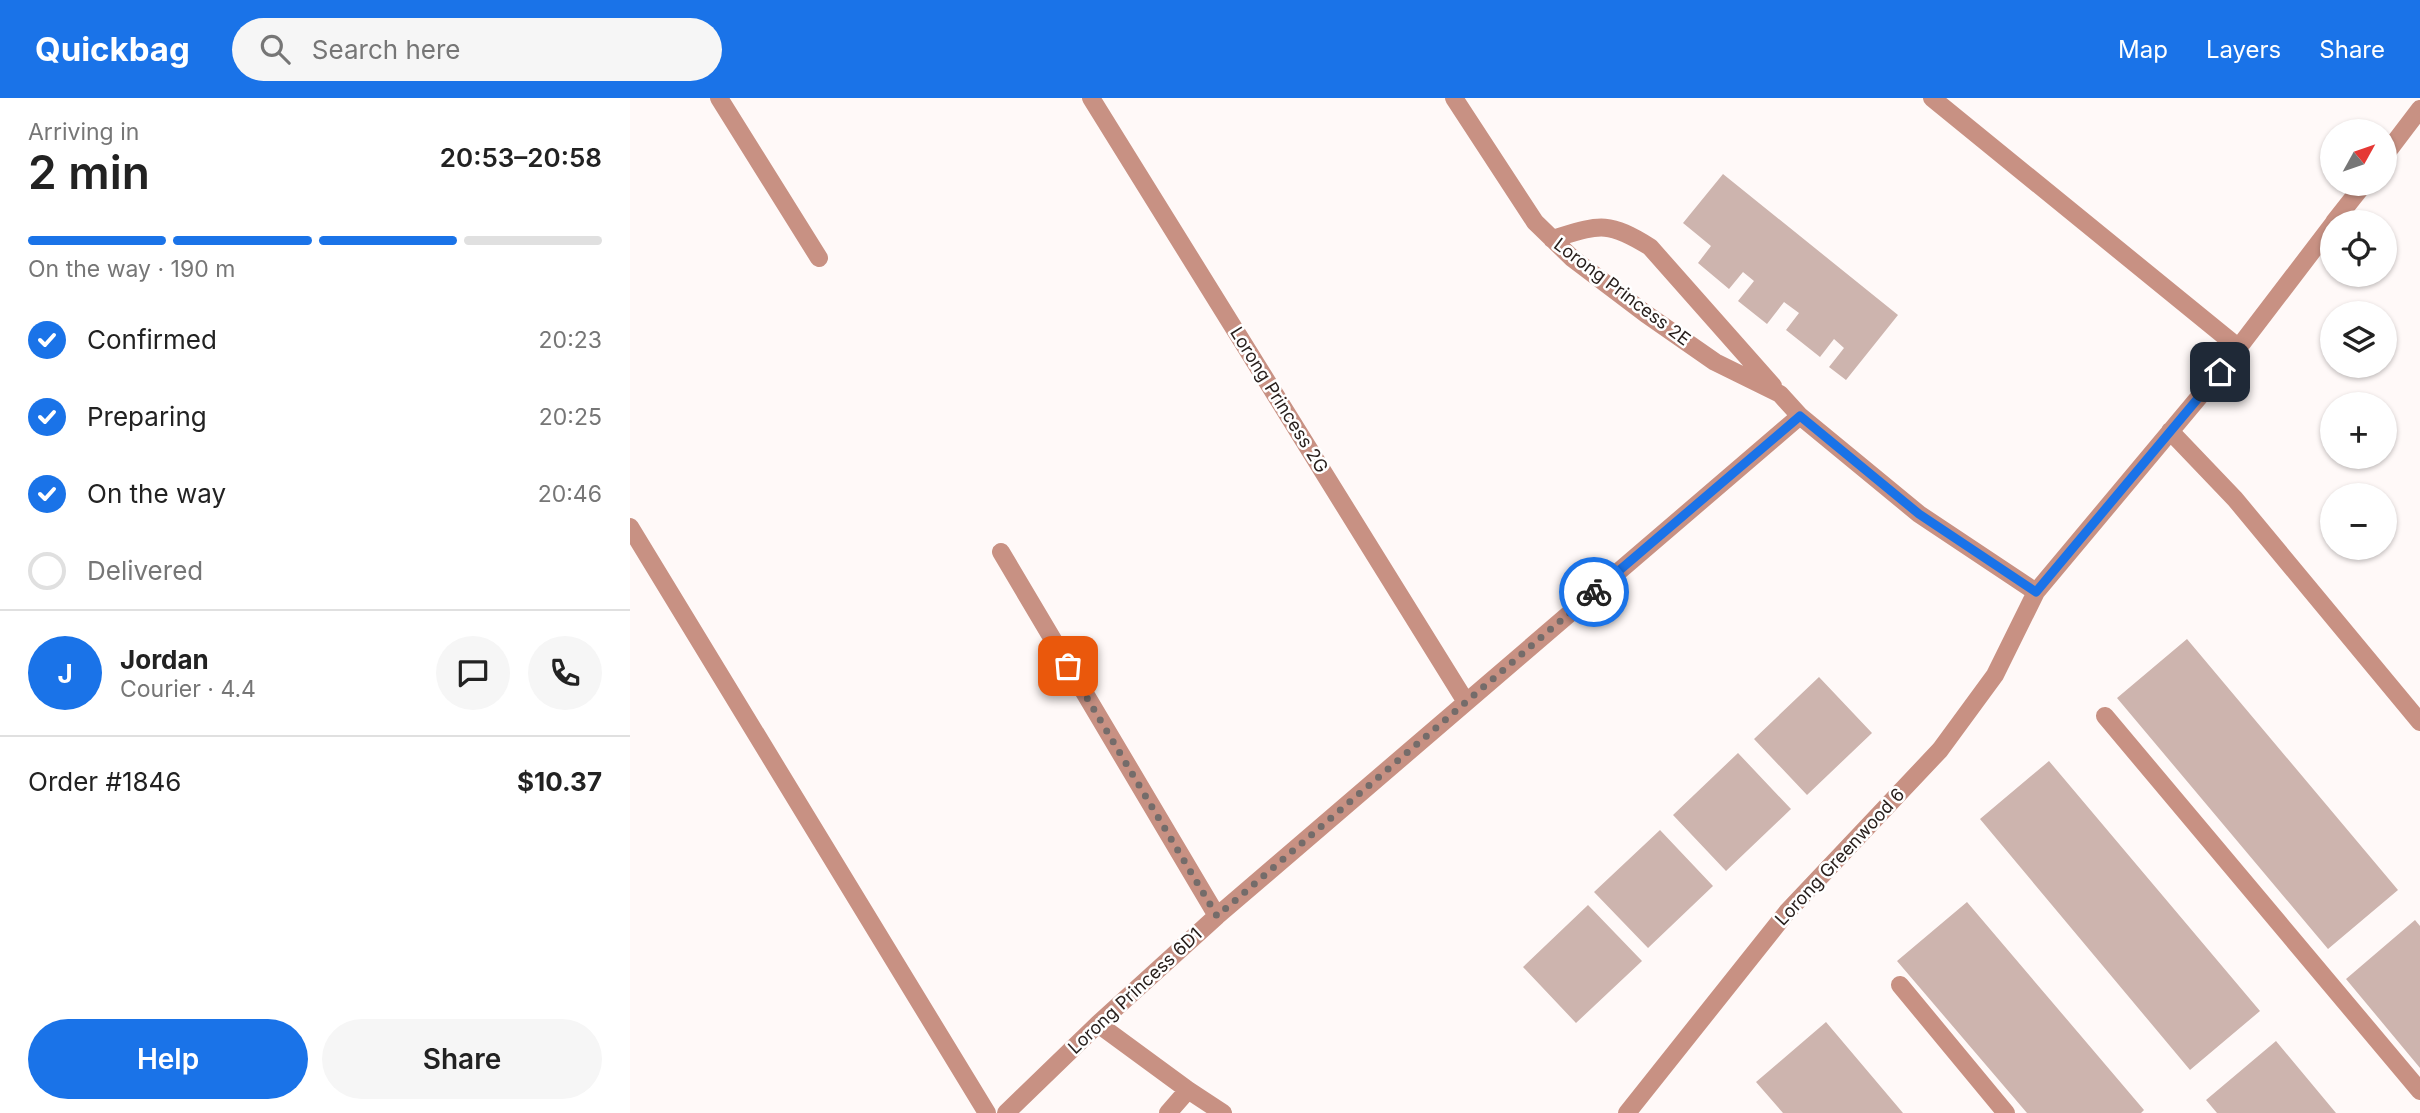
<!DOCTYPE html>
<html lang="en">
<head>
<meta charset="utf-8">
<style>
	body { margin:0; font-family:Inter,sans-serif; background:#f6f6f6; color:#222; height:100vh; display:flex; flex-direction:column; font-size:26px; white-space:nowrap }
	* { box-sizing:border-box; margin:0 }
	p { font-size:23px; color:#767676 }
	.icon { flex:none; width:38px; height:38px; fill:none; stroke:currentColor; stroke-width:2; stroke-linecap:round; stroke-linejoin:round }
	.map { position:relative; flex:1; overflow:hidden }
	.details { display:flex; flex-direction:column; background:#fff; width:630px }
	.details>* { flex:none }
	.needle { width:46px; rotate:50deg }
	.fabs { position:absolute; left:1690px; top:21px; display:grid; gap:14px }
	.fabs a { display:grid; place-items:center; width:77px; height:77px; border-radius:50%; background:#fff; box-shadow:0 2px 5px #0004; font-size:35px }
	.pin { position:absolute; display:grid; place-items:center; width:60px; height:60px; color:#fff; margin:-30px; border-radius:14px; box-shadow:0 4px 10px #0006 }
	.courier { position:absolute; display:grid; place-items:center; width:70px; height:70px; margin:-35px; border:5px solid #1a73e8; border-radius:50%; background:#fff; color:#222; box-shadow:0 2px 9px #0007 }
	.overview em { font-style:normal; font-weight:600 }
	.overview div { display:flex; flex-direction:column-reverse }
	.overview { display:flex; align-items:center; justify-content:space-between; height:119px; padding:0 28px }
	h1 { font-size:46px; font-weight:600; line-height:52px }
	.bar { display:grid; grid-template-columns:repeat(4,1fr); gap:10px 7px; align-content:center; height:84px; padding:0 28px }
	.bar i { height:9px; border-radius:5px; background:#e0e0e0 }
	.bar .current { background:#1a73e8 }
	.bar p { grid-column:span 4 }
	.line { display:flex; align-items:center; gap:18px; padding:0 28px; border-top:2px solid #e0e0e0 }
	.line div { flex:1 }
	.round { display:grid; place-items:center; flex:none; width:74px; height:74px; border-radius:37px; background:#f6f6f6 }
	ol { padding:0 28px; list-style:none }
	li { display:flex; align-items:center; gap:21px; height:77px }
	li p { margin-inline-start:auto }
	li .icon { padding:7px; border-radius:50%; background:#1a73e8; color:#fff; stroke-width:4 }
	li:last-child { color:#767676 }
	li i { width:38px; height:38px; border:4px solid #e0e0e0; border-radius:50% }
	.action { display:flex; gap:14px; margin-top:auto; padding:14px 28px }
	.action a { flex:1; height:80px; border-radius:42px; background:#1a73e8; color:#fff; font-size:28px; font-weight:600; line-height:80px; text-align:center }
	.action a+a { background:#f6f6f6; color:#222 }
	header { display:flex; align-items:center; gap:42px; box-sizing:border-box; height:98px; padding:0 35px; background:#1a73e8; color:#fff }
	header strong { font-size:33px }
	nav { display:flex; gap:38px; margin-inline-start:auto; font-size:24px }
	.search { width:490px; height:63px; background:#f6f6f6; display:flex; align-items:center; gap:18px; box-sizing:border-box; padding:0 24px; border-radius:38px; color:#767676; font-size:26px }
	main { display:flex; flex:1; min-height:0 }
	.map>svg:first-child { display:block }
	.building { fill:#cdb4ae }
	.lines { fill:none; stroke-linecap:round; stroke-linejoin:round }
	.minor { stroke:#c89183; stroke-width:18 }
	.done { stroke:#746c6a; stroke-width:7; stroke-dasharray:0 12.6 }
	.route { stroke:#1a73e8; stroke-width:9 }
	.labels { text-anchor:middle; stroke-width:5; stroke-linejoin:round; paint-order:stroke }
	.street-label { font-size:18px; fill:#29201d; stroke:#fff }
</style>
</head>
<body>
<header>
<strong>Quickbag</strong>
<div class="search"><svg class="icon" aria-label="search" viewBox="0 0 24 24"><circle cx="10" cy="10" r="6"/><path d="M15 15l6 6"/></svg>Search here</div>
<nav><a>Map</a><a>Layers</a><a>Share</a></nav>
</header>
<main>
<section class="details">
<div class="overview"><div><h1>2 min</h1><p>Arriving in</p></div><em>20:53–20:58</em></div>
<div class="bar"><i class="current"></i><i class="current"></i><i class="current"></i><i></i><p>On the way · 190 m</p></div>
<ol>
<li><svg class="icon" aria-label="check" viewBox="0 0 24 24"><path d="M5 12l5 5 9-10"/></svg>Confirmed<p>20:23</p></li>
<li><svg class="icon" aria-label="check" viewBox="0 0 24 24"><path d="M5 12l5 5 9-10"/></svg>Preparing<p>20:25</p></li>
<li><svg class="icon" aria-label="check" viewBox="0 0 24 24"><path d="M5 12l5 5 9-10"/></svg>On the way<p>20:46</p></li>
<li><i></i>Delivered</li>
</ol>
<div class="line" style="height:126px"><b class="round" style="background:#1a73e8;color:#fff">J</b><div><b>Jordan</b><p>Courier · 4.4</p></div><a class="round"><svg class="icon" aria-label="chat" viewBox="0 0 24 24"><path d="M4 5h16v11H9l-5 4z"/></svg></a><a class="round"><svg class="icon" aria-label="phone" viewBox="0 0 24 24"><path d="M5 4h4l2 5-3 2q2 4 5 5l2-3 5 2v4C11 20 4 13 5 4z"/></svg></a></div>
<div class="line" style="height:91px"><div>Order #1846</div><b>$10.37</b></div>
<div class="action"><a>Help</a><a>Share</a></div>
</section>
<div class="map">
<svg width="1790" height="1015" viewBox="0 0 1790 1015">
	<rect width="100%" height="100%" fill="#fff9f8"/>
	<!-- building -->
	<path class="building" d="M1093 76 1268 217 1216 282 1199 269 1214 250 1204 241 1190 259 1156 232 1169 215 1154 204 1137 226 1108 203 1124 183 1113 174 1099 191 1068 165 1081 148 1053 125Z
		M1557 541 1768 792 1698 851 1487 600Z
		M1189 579 1242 635 1177 697 1124 641Z
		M1108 655 1161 711 1096 773 1043 717Z
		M1419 663 1630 913 1560 972 1350 721Z
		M1030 732 1083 788 1018 850 964 794Z
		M1337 804 1514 1012 1511 1015H1397L1267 863Z
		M958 807 1012 863 946 925 893 869Z
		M1785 822 1790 828V970L1716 881Z
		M1196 924 1273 1015H1153L1126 984Z
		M1646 943 1706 1015H1587L1576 1002Z"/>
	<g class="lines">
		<!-- minor -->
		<path class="minor" d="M89 0 189 160
			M461 0 836 604
			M824 0 905 124 942 160 1016 216 1085 264 1150 296 1170 318 1289 416 1406 494
			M1302 0 1609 250
			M1755 57 1790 11
			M1704 124 1734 86
			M922 141C969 127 977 122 1020 149L1143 288
			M1540 333 1605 401 1790 624
			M0 429 357 1015
			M371 454 587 818
			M1475 618 1790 993
			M1270 887 1376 1015
			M468 926 558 992 593 1015
			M376 1015 468 926 587 818 1170 318
			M538 1015 558 992
			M997 1015 1157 814 1310 652 1365 577 1406 494 1590 274 1703 126"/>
	</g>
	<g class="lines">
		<!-- done -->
		<path class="done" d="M438 568 587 818 964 494"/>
		<!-- route -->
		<path class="route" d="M964 494 1170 318 1289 416 1406 494 1590 274"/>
	</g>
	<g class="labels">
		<!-- street labels -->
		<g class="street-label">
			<text transform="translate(992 194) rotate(37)" y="6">Lorong Princess 2E</text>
			<text transform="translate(649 302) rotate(58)" y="6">Lorong Princess 2G</text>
			<text transform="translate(1210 759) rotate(-47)" y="6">Lorong Greenwood 6</text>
			<text transform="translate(505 893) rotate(-43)" y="6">Lorong Princess 6D1</text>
		</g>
	</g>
</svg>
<div class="fabs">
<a><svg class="needle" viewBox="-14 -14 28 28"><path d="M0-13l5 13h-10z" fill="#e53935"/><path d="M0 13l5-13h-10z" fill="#767676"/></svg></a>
<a><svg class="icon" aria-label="locate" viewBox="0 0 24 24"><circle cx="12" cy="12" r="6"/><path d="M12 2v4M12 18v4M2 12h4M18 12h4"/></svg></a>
<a><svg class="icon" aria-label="layers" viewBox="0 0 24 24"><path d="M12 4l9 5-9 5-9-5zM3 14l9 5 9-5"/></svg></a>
<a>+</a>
<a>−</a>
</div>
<div class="pin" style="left:438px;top:568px;background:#ea580c"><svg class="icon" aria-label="bag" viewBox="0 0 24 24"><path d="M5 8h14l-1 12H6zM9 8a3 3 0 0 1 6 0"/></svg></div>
<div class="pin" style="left:1590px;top:274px;background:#1f2937"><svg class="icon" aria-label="home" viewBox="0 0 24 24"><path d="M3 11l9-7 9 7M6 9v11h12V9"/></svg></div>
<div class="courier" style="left:964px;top:494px"><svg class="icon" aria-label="bike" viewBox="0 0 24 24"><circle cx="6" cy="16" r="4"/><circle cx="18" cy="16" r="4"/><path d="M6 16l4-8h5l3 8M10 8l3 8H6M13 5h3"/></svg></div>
</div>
</main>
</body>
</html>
